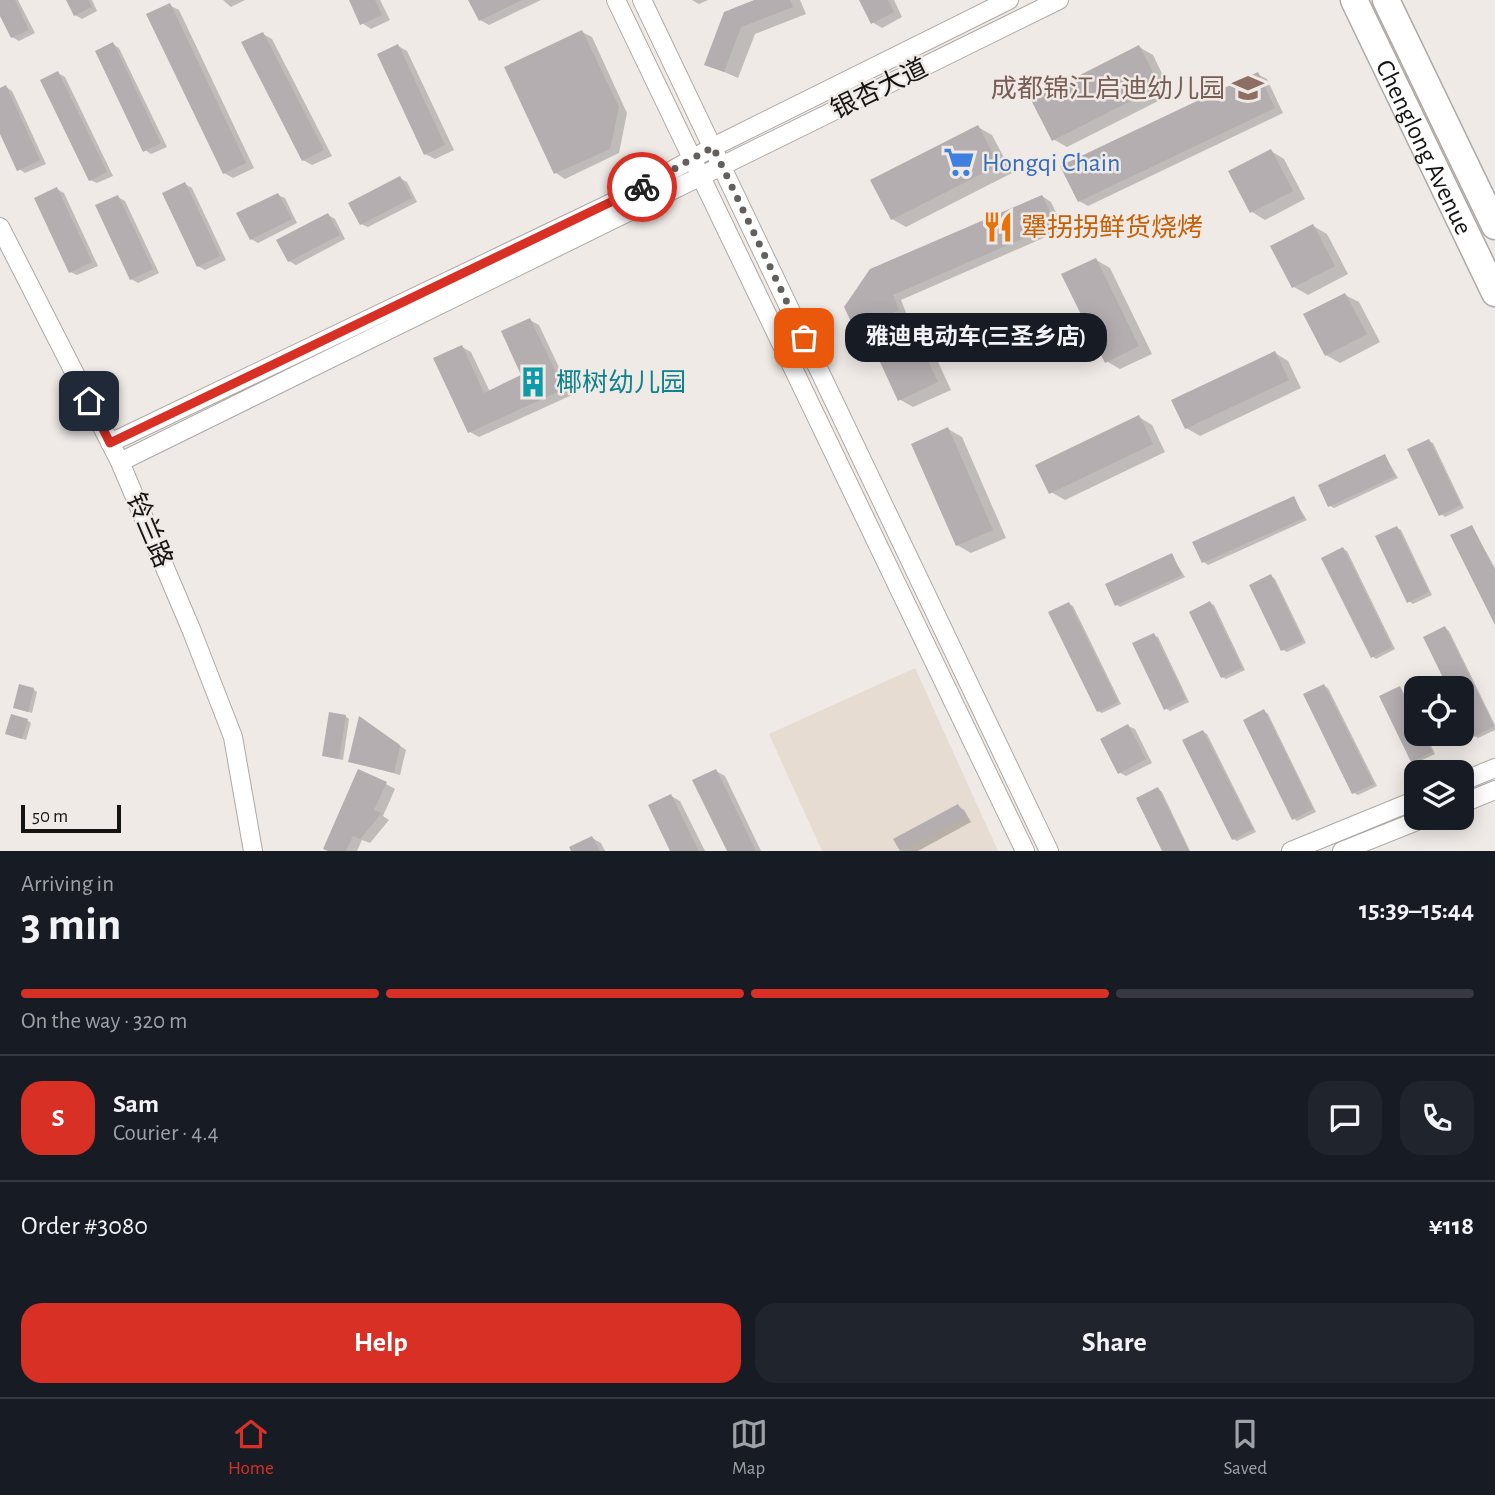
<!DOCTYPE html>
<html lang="en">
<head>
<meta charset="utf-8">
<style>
	body { margin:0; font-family:"Alegreya Sans","Noto Sans SC",sans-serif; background:#20242c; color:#f1f3f6; height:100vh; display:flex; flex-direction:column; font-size:26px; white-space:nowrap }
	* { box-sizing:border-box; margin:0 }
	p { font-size:23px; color:#9ea1a6 }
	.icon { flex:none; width:38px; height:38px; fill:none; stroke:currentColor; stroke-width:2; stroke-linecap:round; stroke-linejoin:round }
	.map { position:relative; height:851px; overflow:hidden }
	.panel { display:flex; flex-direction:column; background:#171b24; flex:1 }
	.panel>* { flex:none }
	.buttons { position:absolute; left:1404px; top:676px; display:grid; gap:14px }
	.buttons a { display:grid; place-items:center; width:70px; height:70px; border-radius:14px; background:#171b24; box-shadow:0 4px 18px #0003; font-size:35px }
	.scale { position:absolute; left:21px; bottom:18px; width:100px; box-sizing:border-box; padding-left:7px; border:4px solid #161413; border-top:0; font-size:19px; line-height:24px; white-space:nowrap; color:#161413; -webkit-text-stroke:5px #efeae6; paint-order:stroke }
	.pin { position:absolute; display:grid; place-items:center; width:60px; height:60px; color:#fff; margin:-30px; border-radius:14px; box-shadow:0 4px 10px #0006 }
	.courier { position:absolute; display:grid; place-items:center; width:70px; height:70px; margin:-35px; border:5px solid #d93025; border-radius:50%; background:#fff; color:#222; box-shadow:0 2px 9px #0007 }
	.bubble { position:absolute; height:49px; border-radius:21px; background:#171b24; box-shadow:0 4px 18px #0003; font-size:23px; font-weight:700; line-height:49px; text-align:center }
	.overview em { font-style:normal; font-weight:700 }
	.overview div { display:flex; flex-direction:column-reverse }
	.overview { display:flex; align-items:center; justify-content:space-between; height:119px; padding:0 21px }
	h1 { font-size:46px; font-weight:700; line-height:52px }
	.bar { display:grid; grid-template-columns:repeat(4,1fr); gap:10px 7px; align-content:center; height:84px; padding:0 21px }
	.bar i { height:9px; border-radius:5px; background:#363941 }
	.bar .current { background:#d93025 }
	.bar p { grid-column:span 4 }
	.line { display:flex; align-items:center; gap:18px; padding:0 21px; border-top:2px solid #363941 }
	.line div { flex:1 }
	.round { display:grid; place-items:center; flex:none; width:74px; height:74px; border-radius:21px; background:#20242c }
	.cta { display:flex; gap:14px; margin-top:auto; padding:14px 21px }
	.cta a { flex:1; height:80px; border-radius:21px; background:#d93025; color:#fff; font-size:28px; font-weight:700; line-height:80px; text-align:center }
	.cta a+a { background:#20242c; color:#f1f3f6 }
	.tab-bar { display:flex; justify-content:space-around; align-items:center; height:98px; border-top:2px solid #363941; background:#171b24; font-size:19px; color:#9ea1a6 }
	.tab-bar a { display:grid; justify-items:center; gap:4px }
	.tab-bar .current { color:#d93025 }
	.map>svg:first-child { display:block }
	.built { fill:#e6dcd2 }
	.shadow { fill:#0003 }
	.building { fill:#b4aeb0 }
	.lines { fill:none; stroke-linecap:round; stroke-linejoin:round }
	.minor-casing { stroke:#aea9a5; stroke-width:20 }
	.highway-casing { stroke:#aea9a5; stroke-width:29 }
	.minor { stroke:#fff; stroke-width:18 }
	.highway { stroke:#fff; stroke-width:26 }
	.done { stroke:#625f5d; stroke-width:7; stroke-dasharray:0 12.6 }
	.route { stroke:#d93025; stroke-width:9 }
	.labels { text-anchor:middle; stroke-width:5; stroke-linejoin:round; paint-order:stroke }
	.street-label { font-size:26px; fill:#161413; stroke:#efeae6 }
	.education-label { font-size:26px; fill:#785e54; stroke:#efeae6; text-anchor:end }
	.shop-label { font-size:26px; fill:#366cbe; stroke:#efeae6; text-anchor:start }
	.food-label { font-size:26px; fill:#c56008; stroke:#efeae6; text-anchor:start }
	.culture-label { font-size:26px; fill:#0d838f; stroke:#efeae6; text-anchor:start }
</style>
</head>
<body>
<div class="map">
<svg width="1495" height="851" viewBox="0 0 1495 851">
	<rect width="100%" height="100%" fill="#efeae6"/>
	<!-- built -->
	<path class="built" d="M915 668 998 851H822L769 734Z"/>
	<!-- shadow -->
	<path class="shadow" d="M0 0H18L35 33 19 41 12 37 0 12Z
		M68 0H92L97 11 82 19 75 15Z
		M223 0H245L231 7Z
		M351 0H380L390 20 371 29 362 23Z
		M470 0H541L489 25 480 20Z
		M692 0H708L699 4Z
		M759 0H800L806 14 755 34 738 78 706 64Z
		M861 0H894L902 17 882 28 872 22Z
		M169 5 179 10 254 168 233 178 224 173Z
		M582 32 592 37 627 113 619 153 565 179 556 173Z
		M263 34 272 39 332 156 312 165 303 160Z
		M113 44 119 48 167 147 151 154 145 150Z
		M398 46 407 51 454 150 435 159 425 154Z
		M1139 47 1153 55 1172 94 1067 147 1053 139Z
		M58 73 65 77 113 176 97 183 90 180Z
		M1257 74 1267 79 1283 113 1088 206 1079 201Z
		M6 87 12 91 46 164 25 173 19 169 0 129V90Z
		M978 127 992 135 1012 173 906 227 892 219Z
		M1271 151 1284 159 1305 199 1265 220 1252 212Z
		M400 178 407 182 417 202 368 227 361 224Z
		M185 184 192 188 226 260 205 270 198 266Z
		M57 189 64 193 98 266 77 275 70 272Z
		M278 195 285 198 297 223 258 243 251 239Z
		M1042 196 1051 202 1064 229 901 300 907 315 865 334 856 329 846 307Z
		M118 197 125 201 159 273 138 283 131 279Z
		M328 215 335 219 345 239 296 265 289 261Z
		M1313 226 1327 234 1348 274 1308 295 1294 287Z
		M1096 260 1110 268 1152 354 1120 369 1106 361Z
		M1345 295 1359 302 1380 342 1340 363 1326 355Z
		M530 320 539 325 572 395 479 437 470 432 462 347 471 352 490 392 524 376Z
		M914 332 928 340 951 390 913 407 899 399Z
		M1275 353 1288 361 1301 388 1200 436 1186 428Z
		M1139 417 1152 425 1165 452 1065 500 1051 492Z
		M948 429 962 437 1006 538 971 553 957 545Z
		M1429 441 1433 443 1464 508 1445 517 1441 514Z
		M1385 456 1398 478 1334 508 1330 506Z
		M1293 498 1307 520 1208 565 1204 562Z
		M1472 527 1495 568V621Z
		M1397 528 1401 530 1432 595 1413 604 1409 601Z
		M1343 549 1347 551 1395 649 1376 659 1372 656Z
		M1171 555 1185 577 1120 607 1116 604Z
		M1271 576 1275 579 1306 643 1287 652 1283 650Z
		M1210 603 1214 605 1245 670 1226 679 1222 677Z
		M1069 604 1073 606 1121 704 1102 713 1098 711Z
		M1445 628 1449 631 1495 725V730L1478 738 1474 736Z
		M1154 635 1158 637 1189 702 1170 711 1165 708Z
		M1324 686 1328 688 1377 786 1358 795 1354 793Z
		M1400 688 1416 714V733H1425L1435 754 1416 763 1412 761Z
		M33 689 37 692 32 713 15 708Z
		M1264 711 1268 714 1316 812 1297 821 1293 818Z
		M345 716 349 719 343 760 328 757 324 755Z
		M27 720 31 723 26 740 7 733Z
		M366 722 406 750 400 775 350 761Z
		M1128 726 1135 729 1152 763 1126 776 1119 772Z
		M1203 732 1207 734 1256 832 1237 841 1233 839Z
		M716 771 725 776 761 851H729L695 781Z
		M386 784 395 789 383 816 389 820 370 843 362 840 357 851H330L325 848Z
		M1158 789 1162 792 1190 851H1164L1139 798Z
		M671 796 680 801 705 851H672L650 806Z
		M958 806 964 810 971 822 918 851H902L896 840Z
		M592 838 601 843 605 851H573L571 848Z"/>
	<!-- building -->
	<path class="building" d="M0 0H15L29 30 11 38 0 16Z
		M66 0H88L92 7 74 16Z
		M349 0H375L382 15 360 25Z
		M468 0H522L479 21Z
		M754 0H790L793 7 741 27 724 72 704 65 724 12Z
		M859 0H888L894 12 871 24Z
		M170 3 246 163 223 174 146 14Z
		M582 30 619 107 610 149 554 174 504 67Z
		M263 32 324 150 302 161 241 42Z
		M113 42 161 143 143 152 95 51Z
		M398 44 445 145 424 155 377 54Z
		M1139 45 1160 86 1052 141 1031 100Z
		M58 71 107 172 89 181 40 80Z
		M1258 72 1275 108 1078 202 1060 166Z
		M6 85 40 160 17 171 0 134V88Z
		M978 125 999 165 891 220 870 180Z
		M1271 149 1293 191 1250 213 1228 171Z
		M400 176 412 198 360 225 348 203Z
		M185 182 220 256 197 267 162 193Z
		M57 187 92 262 69 273 34 198Z
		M278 193 292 219 250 240 236 213Z
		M118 195 153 269 130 280 95 205Z
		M1042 195 1056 224 893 295 899 310 855 330 844 307 870 269Z
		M328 213 340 235 288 262 276 240Z
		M1313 224 1335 266 1292 288 1270 246Z
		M1096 258 1139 346 1105 363 1061 274Z
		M1345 293 1367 334 1325 356 1303 314Z
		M530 318 564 389 468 433 433 358 462 345 484 393 521 375 501 331Z
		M914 330 938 382 898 401 874 349Z
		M1275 351 1289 380 1185 429 1171 400Z
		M1139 415 1153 444 1049 494 1035 465Z
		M948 427 993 530 956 546 911 444Z
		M1429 439 1461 505 1439 516 1407 449Z
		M1385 454 1395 476 1328 507 1318 485Z
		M1294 496 1304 518 1202 563 1192 542Z
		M1472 525 1495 571V625L1450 535Z
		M1397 526 1429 592 1407 603 1375 536Z
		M1343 547 1392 647 1371 658 1321 558Z
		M1172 553 1182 575 1115 606 1105 584Z
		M1271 574 1303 641 1281 651 1249 585Z
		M1210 601 1242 668 1221 678 1189 612Z
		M1069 602 1118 702 1097 712 1048 612Z
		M1445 626 1494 726 1473 737 1461 714V688H1448L1423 637Z
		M1154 633 1186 699 1164 710 1132 643Z
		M19 684 34 688 28 712 13 708Z
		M1324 684 1374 784 1352 794 1303 694Z
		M1400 686 1416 718V733H1423L1432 752 1411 762 1379 696Z
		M1264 709 1313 809 1292 820 1243 720Z
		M329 712 346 715 339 759 322 756Z
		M11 714 28 719 22 739 5 734Z
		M359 716 400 745 394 773 348 762Z
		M1128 724 1146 759 1118 774 1100 739Z
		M1203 730 1253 829 1232 840 1182 740Z
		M358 769 387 782 374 810 382 813 360 839 353 836 346 851H328L323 849Z
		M716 769 756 851H727L692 780Z
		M1158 787 1189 851H1162L1136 798Z
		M671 794 699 851H670L648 805Z
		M958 804 966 818 900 851 893 839Z
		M592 836 600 851H571L569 847Z"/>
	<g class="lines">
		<!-- minor casing -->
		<g class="minor-casing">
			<path id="minor" d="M616 0 1025 851
				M642 0 1049 851
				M0 227 120 462 191 629 233 737 253 851
				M110 443 632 193 713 147 1009 0
				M120 462 1059 0
				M1461 782 1495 768
				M1461 804 1495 790
				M1291 851 1416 800
				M1342 851 1427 817"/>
		</g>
		<!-- highway casing -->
		<g class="highway-casing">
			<g id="highway">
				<path id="s1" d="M1354 0 1495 293"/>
				<path d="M1386 0 1495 226"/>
			</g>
		</g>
		<!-- minor -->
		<use href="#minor" class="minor"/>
		<!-- highway -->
		<use href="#highway" class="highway"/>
	</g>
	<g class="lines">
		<!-- done -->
		<path class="done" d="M642 187 713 147 804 338"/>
		<!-- route -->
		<path class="route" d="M89 401 110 443 642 187"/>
	</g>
	<!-- icons -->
	<defs>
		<g id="school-bare" transform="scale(2.415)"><path d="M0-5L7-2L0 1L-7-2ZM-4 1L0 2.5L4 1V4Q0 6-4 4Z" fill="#8d6e63" stroke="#efeae6" stroke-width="2.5" paint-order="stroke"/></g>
		<g id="supermarket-bare" transform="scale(2.415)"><path d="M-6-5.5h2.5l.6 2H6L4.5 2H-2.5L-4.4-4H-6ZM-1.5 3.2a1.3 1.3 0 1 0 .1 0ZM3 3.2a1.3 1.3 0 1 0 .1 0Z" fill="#3f7fe0" stroke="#efeae6" stroke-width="2.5" paint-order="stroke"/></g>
		<g id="restaurant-bare" transform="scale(2.415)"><path d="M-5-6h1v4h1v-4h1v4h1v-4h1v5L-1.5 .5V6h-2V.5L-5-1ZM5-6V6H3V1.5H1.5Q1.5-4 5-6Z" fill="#e8710a" stroke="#efeae6" stroke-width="2.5" paint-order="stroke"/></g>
		<g id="building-bare" transform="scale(2.415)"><path d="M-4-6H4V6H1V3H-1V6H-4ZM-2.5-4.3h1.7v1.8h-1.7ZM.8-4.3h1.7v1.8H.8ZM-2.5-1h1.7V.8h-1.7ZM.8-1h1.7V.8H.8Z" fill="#0f9aa8" stroke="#efeae6" stroke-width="2.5" paint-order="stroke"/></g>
	</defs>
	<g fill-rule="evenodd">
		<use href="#school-bare" x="1248" y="88"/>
		<use href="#supermarket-bare" x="959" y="162"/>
		<use href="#restaurant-bare" x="998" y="227"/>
		<use href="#building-bare" x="533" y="382"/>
	</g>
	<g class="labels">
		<!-- street labels -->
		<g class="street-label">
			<text transform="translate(879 88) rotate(-26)" y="9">银杏大道</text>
			<text dy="9" stroke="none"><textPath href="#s1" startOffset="163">Chenglong Avenue</textPath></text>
			<text transform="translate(150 530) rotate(67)" y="9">铃兰路</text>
		</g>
		<!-- education labels -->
		<g class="education-label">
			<text x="1225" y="97">成都锦江启迪幼儿园</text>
		</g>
		<!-- shop labels -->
		<g class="shop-label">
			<text x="982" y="171">Hongqi Chain</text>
		</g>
		<!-- food labels -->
		<g class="food-label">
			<text x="1021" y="236">犟拐拐鲜货烧烤</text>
		</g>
		<!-- culture labels -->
		<g class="culture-label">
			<text x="556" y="391">椰树幼儿园</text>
		</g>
	</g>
</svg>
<div class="buttons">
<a><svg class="icon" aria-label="locate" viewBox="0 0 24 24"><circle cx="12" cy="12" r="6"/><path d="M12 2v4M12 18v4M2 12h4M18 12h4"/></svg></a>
<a><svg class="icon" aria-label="layers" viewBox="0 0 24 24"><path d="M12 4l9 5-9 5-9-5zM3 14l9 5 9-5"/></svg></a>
</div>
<div class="scale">50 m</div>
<div class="pin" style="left:804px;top:338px;background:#ea580c"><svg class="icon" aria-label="bag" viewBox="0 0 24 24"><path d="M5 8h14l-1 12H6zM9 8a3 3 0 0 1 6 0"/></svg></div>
<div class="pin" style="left:89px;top:401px;background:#1f2937"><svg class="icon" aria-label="home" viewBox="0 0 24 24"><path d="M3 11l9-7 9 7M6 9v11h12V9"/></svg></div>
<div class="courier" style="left:642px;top:187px"><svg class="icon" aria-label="bike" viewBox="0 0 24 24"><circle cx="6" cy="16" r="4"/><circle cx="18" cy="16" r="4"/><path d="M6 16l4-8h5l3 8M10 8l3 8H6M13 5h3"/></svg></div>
<div class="bubble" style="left:845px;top:313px;width:262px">雅迪电动车(三圣乡店)</div>
</div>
<section class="panel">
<div class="overview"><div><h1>3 min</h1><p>Arriving in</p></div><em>15:39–15:44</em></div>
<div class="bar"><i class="current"></i><i class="current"></i><i class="current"></i><i></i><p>On the way · 320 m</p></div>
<div class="line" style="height:126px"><b class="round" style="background:#d93025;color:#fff">S</b><div><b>Sam</b><p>Courier · 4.4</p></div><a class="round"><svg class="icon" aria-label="chat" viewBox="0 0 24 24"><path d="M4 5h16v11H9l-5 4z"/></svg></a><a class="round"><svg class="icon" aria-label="phone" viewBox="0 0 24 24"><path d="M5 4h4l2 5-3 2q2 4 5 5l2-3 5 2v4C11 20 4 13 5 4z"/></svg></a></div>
<div class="line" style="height:91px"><div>Order #3080</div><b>¥118</b></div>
<div class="cta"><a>Help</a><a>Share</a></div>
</section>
<nav class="tab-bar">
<a class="current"><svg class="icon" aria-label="home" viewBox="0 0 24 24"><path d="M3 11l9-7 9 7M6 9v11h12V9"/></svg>Home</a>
<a><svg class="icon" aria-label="map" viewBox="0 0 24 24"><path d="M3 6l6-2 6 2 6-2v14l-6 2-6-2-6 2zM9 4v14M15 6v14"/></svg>Map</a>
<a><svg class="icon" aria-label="saved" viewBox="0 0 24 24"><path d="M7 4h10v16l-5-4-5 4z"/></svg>Saved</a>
</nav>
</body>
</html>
